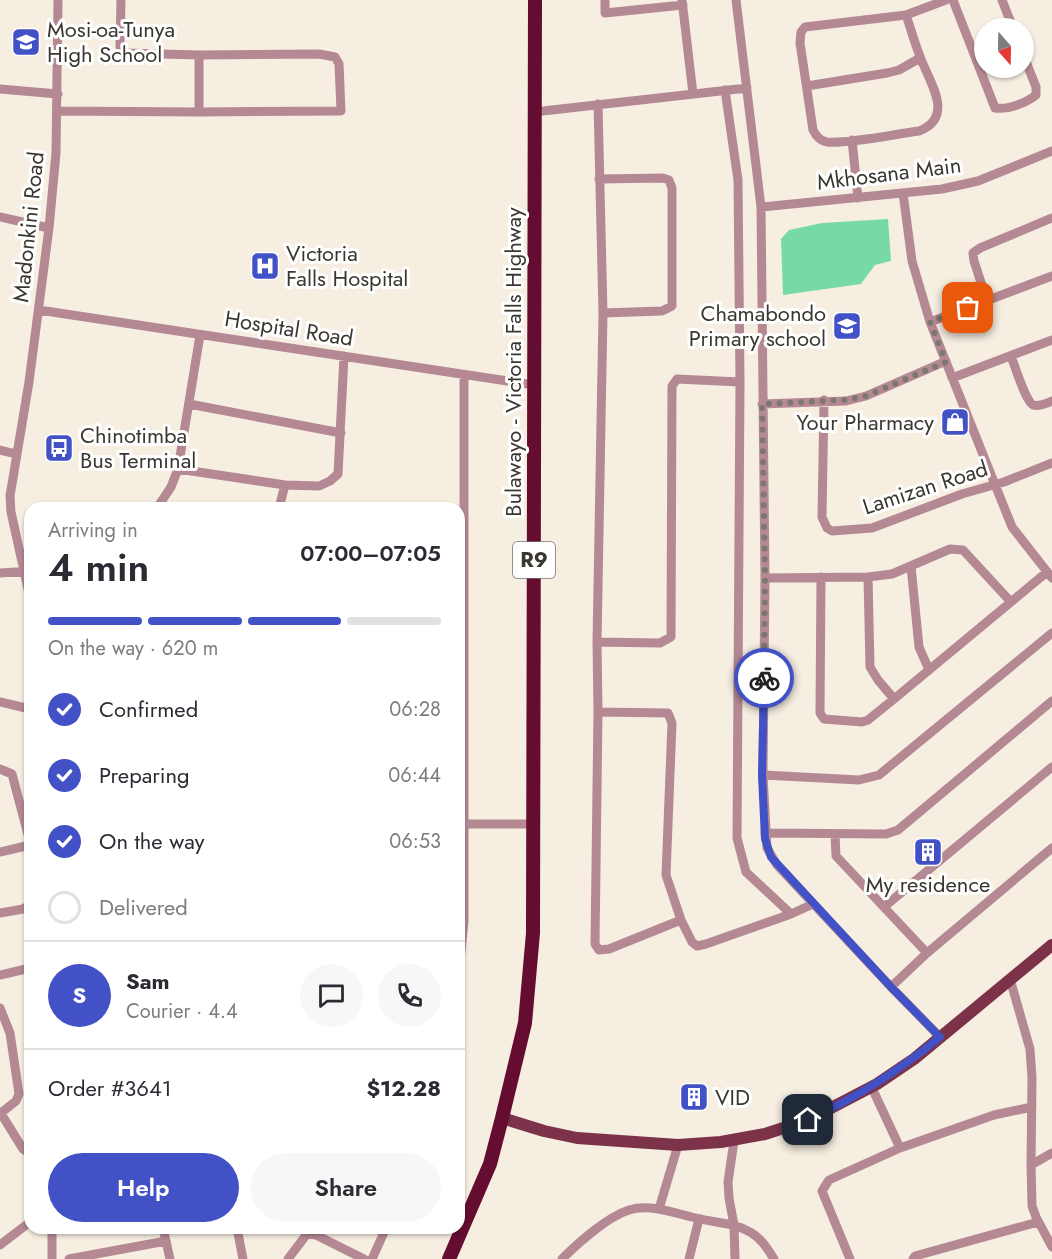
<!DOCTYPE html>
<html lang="en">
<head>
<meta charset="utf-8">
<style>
	body { margin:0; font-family:Jost,sans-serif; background:#f7f7f7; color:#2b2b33; height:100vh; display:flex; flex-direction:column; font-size:22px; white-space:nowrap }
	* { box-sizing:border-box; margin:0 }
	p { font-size:20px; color:#7c7c81 }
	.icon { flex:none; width:33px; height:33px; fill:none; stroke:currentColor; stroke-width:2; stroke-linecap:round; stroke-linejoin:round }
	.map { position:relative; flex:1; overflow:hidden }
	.drawer { position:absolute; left:24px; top:502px; width:441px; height:732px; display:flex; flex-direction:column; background:#fff; border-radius:18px; box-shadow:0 2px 4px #0004 }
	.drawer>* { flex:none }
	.needle { width:39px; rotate:160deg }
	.tools { position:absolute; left:974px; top:18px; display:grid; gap:12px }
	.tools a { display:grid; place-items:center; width:60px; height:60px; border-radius:50%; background:#fff; box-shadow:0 2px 4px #0004; font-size:30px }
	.pin { position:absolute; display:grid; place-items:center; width:51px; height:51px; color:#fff; margin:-26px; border-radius:12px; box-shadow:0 3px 9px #0006 }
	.courier { position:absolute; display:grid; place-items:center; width:60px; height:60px; margin:-30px; border:4px solid #4251c5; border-radius:50%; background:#fff; color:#222; box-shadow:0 2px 8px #0007 }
	.overview em { font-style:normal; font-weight:600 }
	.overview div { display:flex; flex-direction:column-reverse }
	.overview { display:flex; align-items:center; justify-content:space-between; height:102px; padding:0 24px }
	h1 { font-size:39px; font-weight:600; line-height:45px }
	.bar { display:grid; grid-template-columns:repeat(4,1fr); gap:9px 6px; align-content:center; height:72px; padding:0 24px }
	.bar i { height:8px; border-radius:4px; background:#e1e1e2 }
	.bar .on { background:#4251c5 }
	.bar p { grid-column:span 4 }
	.line { display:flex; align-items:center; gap:15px; padding:0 24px; border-top:2px solid #e1e1e2 }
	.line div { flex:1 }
	.round { display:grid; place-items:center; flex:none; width:63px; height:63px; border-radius:32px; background:#f7f7f7 }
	ol { padding:0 24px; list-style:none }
	li { display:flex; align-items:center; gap:18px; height:66px }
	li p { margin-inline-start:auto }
	li .icon { padding:6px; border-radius:50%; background:#4251c5; color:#fff; stroke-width:4 }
	li:last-child { color:#7c7c81 }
	li i { width:33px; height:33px; border:3px solid #e1e1e2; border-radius:50% }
	.button { display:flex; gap:12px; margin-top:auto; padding:12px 24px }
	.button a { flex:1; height:69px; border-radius:36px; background:#4251c5; color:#fff; font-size:24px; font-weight:600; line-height:69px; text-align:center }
	.button a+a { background:#f7f7f7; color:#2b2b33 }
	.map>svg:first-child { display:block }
	.green { fill:#77daa6 }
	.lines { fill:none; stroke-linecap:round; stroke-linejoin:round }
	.minor { stroke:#b58994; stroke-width:9 }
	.major { stroke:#7c334a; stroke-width:12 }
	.highway { stroke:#650c31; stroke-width:14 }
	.done { stroke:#7c776f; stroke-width:6; stroke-dasharray:0 10.8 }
	.route { stroke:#4251c5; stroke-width:8 }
	.labels { text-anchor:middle; stroke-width:6; stroke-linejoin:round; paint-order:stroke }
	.shield { fill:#fff; stroke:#75736f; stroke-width:1.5 }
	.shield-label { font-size:21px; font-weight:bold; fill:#3a3731 }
	.poi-label { font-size:22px; fill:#3a3731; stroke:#fff; text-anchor:start }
	.street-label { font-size:22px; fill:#3a3731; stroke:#fff }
</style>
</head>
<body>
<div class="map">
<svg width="1052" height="1259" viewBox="0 0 1052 1259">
	<rect width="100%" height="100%" fill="#f6eee1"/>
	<!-- green -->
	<path class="green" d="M888 219 891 261 875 265 861 284 783 295 781 239 789 230 822 223Z"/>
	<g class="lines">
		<!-- minor -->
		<path class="minor" d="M605 0V13L683 5
			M682 0 693 94
			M736 0 761 207 765 578 763 775 767 848 777 865 891 987 940 1037
			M953 0 995 108C1008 110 1026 103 1036 95V87L1023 54
			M1002 0 1013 28
			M906 15C911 29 915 45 921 59 930 83 955 117 919 131 895 134 850 144 827 142 820 141 816 136 813 130L800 43 801 32 805 27 906 15 946 0
			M199 55 319 54 335 57 339 64 341 111 199 112
			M807 86 887 73 899 70 920 58
			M0 89 58 94
			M725 90 738 180 740 382 737 838 746 872 791 914
			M598 104 603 313 597 642 598 712 595 944 599 950 609 949 681 920
			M58 111 199 112V55L123 53 120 47 121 0
			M534 112 747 88
			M852 140 858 198
			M599 179 663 178 669 180 672 188V306L662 311 603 313
			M903 193 912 261 930 322 1012 527 1052 578
			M761 207 942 189 978 181 1052 151
			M0 217 49 228
			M987 301 974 261 973 253 980 248 1052 218
			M39 310 534 385
			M930 322 1052 276
			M1011 356C1015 366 1025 400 1033 405 1039 407 1047 403 1052 401
			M952 378 1052 340
			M824 400 822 517 827 528 832 531 872 528 962 494 1004 482 1052 463
			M189 404 341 433
			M762 404 846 401 866 396 946 361
			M0 450 16 454
			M178 469 285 485 319 486 330 481 338 474 344 356
			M157 508 171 487 178 469 200 335
			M279 508 285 485
			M911 566 919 647 929 670
			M0 573 30 571
			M821 577 820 713 824 719 862 722 868 720 894 699 1047 572
			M868 577 870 667 878 680 894 699
			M765 578 868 577 892 574 950 549 963 550 1010 601
			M30 598 11 512 10 496 29 382 49 228 56 153 58 0
			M597 642 660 643 671 637 672 386 677 379 740 382
			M0 702 30 709
			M598 712 668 713 672 723 666 875 681 920 692 942 697 946 706 944 791 914 813 904
			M0 769 12 774 30 842
			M763 775 859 780 879 775 1052 633
			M459 824H535
			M765 833 886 834 898 830 1052 701
			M835 834 836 856 927 953
			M0 852 30 845
			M884 907 1052 767
			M0 913 23 909 30 905
			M459 970 464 921V376
			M0 975 30 968
			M1010 979 1030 1049 1032 1078 1031 1165
			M891 987 927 953 1052 848
			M0 1008 10 1033 19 1094 16 1101 1 1113
			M872 1088 900 1148
			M0 1112 23 1149 30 1154
			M734 1141 728 1182 729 1198 734 1225 735 1259
			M1052 1153 1031 1165 1032 1206 1036 1217 1052 1247
			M659 1209 678 1145
			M163 1228 170 1259
			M237 1228 243 1259
			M0 1245 30 1222
			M52 1259V1228
			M69 1259 166 1241
			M288 1259 307 1234 316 1235 364 1259
			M372 1259 386 1228
			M562 1259C578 1243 607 1217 629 1210 653 1203 678 1215 701 1219 717 1223 735 1223 750 1232 761 1238 767 1248 774 1259
			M689 1259 699 1219
			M850 1259 822 1191 829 1180 900 1148 994 1115 1032 1107
			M913 1259 915 1256 1038 1222"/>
		<!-- major -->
		<path class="major" d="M502 1118 544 1131 577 1138 678 1145 721 1142 765 1134 808 1120 877 1084 914 1059 1052 945"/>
		<!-- highway -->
		<path class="highway" d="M449 1259 490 1164 502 1118 525 1023 533 933 535 0"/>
	</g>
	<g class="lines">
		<!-- done -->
		<path class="done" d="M764 678 765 578 762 404 846 400 866 396 946 362 930 322 968 308"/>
		<!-- route -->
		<path class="route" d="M764 678 762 775 765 839 771 857 891 987 940 1037C898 1072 857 1097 808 1120"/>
	</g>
	<!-- icons -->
	<defs>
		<g id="school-square" transform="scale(1.5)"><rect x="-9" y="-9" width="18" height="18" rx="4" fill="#4251c5" stroke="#fff"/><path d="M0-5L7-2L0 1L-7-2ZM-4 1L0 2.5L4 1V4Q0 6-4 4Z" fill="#fff"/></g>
		<g id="hospital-square" transform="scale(1.5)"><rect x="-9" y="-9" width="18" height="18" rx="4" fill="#4251c5" stroke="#fff"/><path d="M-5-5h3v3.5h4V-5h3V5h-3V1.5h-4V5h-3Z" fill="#fff"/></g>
		<g id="shop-square" transform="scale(1.5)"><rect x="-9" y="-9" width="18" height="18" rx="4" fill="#4251c5" stroke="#fff"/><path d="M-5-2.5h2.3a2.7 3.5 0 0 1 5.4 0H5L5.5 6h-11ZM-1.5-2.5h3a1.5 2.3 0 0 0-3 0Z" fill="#fff"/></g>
		<g id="bus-square" transform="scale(1.5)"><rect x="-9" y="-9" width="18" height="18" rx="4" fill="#4251c5" stroke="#fff"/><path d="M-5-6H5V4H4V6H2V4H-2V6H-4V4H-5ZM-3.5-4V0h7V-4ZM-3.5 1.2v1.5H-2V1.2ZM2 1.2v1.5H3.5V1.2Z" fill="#fff"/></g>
		<g id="building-square" transform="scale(1.5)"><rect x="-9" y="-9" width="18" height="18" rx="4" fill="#4251c5" stroke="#fff"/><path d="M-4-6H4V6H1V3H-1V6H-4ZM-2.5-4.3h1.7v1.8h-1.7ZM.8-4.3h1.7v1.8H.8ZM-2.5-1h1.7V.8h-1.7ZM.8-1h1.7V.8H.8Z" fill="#fff"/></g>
	</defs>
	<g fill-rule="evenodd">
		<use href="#school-square" x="26" y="42"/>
		<use href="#hospital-square" x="265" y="266"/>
		<use href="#school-square" x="847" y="326"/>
		<use href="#shop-square" x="955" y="422"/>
		<use href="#bus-square" x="59" y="448"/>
		<use href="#building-square" x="928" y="852"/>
		<use href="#building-square" x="694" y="1097"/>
	</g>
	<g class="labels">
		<!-- shield labels -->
		<rect class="shield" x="513" y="542" width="42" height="36" rx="4.5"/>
		<g class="shield-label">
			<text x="534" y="567">R9</text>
		</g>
		<!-- poi labels -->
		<g class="poi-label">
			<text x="47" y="37">Mosi-oa-Tunya<tspan x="47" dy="25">High School</tspan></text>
			<text x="286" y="261">Victoria<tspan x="286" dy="25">Falls Hospital</tspan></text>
			<text x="826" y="321" text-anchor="end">Chamabondo<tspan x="826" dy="25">Primary school</tspan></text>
			<text x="934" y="430" text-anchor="end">Your Pharmacy</text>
			<text x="80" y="443">Chinotimba<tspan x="80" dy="25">Bus Terminal</tspan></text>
			<text x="928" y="892" text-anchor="middle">My residence</text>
			<text x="715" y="1105">VID</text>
		</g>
		<!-- street labels -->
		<g class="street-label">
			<text transform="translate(889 173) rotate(-7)" y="8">Mkhosana Main</text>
			<text transform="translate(28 227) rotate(-84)" y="8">Madonkini Road</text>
			<text transform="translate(289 328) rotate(9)" y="8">Hospital Road</text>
			<text transform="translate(513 362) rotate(-90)" y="8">Bulawayo - Victoria Falls Highway</text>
			<text transform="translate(925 487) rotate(-18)" y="8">Lamizan Road</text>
		</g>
	</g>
</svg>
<div class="tools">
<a><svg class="needle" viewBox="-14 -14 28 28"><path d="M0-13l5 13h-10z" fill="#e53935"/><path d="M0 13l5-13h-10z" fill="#7c7c81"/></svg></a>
</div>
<div class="pin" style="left:968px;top:308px;background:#ea580c"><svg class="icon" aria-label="bag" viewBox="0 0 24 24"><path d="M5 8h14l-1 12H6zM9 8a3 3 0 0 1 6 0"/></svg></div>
<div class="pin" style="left:808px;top:1120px;background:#1f2937"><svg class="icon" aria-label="home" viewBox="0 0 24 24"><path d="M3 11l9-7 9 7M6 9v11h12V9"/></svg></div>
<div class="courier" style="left:764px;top:678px"><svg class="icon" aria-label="bike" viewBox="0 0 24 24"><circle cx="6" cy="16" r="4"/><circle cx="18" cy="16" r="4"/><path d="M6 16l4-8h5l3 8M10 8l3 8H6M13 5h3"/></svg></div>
<section class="drawer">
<div class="overview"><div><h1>4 min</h1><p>Arriving in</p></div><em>07:00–07:05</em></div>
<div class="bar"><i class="on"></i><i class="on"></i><i class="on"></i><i></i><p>On the way · 620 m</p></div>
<ol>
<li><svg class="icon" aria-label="check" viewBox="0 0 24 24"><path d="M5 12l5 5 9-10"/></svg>Confirmed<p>06:28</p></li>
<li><svg class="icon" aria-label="check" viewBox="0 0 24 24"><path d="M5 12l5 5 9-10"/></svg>Preparing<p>06:44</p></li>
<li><svg class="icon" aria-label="check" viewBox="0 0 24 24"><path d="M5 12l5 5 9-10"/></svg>On the way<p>06:53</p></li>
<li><i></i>Delivered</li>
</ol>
<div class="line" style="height:108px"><b class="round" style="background:#4251c5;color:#fff">S</b><div><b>Sam</b><p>Courier · 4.4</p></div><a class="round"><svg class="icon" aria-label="chat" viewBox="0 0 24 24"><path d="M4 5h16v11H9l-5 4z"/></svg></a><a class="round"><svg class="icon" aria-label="phone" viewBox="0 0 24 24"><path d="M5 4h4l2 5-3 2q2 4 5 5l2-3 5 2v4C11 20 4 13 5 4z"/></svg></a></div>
<div class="line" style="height:78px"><div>Order #3641</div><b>$12.28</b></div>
<div class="button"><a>Help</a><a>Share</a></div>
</section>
</div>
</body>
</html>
